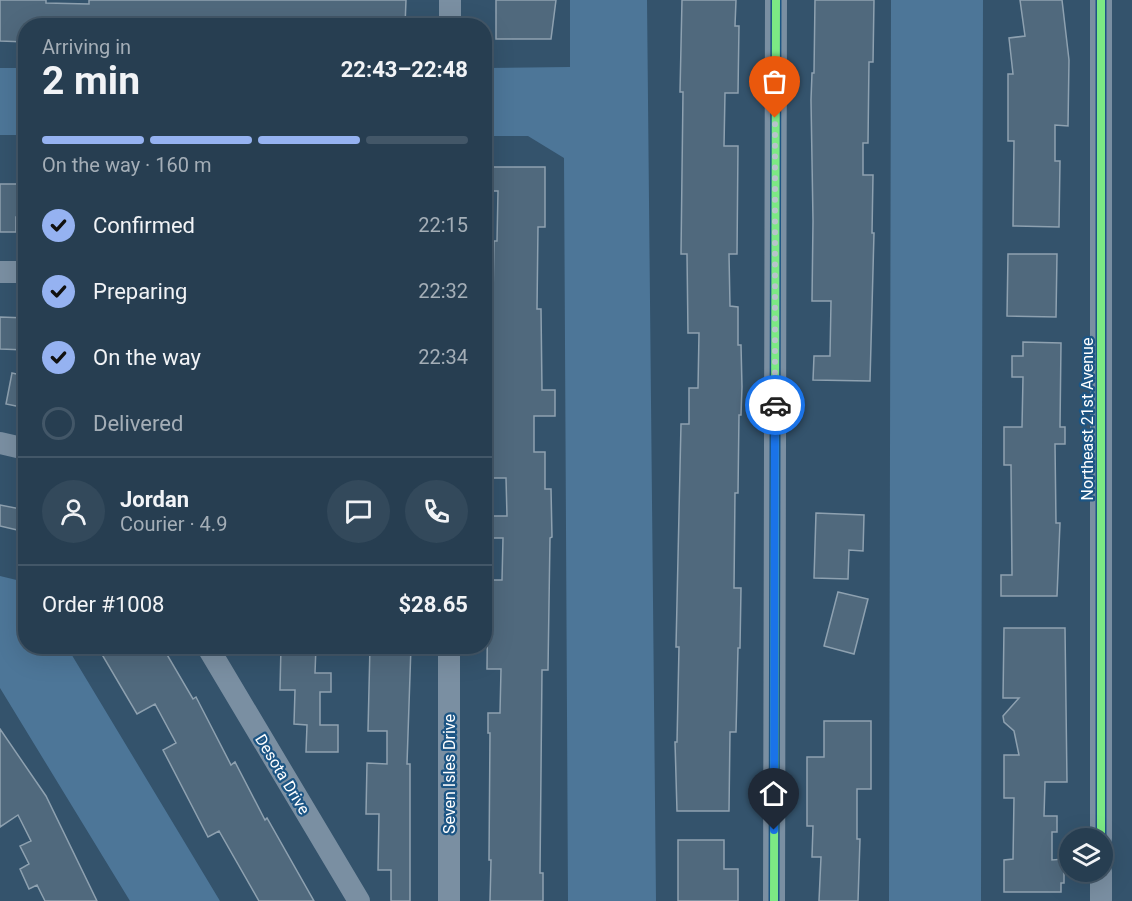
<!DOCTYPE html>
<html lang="en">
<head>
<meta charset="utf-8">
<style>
	body { margin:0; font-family:Roboto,sans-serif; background:#33495b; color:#f1f3f6; height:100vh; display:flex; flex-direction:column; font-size:22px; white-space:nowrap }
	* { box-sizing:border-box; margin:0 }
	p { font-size:20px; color:#a4aeb7 }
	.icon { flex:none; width:33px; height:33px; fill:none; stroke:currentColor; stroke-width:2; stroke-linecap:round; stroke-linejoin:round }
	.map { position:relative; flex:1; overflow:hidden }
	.side { position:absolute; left:18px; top:18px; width:474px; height:636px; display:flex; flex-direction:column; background:#273e51; border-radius:24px; box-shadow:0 6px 24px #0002,0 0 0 2px #435768 }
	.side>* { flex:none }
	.fabs { position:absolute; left:1059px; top:828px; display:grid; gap:12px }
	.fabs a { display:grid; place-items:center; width:54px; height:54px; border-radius:50%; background:#273e51; box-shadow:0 6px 24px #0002,0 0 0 2px #435768; font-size:30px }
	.pin { position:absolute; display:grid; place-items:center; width:51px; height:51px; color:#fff; margin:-62px -26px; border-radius:50% 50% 50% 0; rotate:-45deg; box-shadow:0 0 6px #0007 }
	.pin .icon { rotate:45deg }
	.courier { position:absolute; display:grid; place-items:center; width:60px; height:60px; margin:-30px; border:4px solid #1a73e8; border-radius:50%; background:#fff; color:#222; box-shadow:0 2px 8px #0007 }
	.head em { font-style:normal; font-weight:700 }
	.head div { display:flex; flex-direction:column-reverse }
	.head { display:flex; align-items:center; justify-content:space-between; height:102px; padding:0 24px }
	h1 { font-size:39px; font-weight:700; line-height:45px }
	.bar { display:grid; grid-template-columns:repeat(4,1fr); gap:9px 6px; align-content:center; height:72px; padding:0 24px }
	.bar i { height:8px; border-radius:4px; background:#435768 }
	.bar .on { background:#95b2f1 }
	.bar p { grid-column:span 4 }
	.line { display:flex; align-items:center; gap:15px; padding:0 24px; border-top:2px solid #435768 }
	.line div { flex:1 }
	.round { display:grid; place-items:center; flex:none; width:63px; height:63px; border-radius:32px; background:#33495b }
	ol { padding:0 24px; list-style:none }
	li { display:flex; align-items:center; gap:18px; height:66px }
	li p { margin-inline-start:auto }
	li .icon { padding:6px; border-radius:50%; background:#95b2f1; color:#111; stroke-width:4 }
	li:last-child { color:#a4aeb7 }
	li i { width:33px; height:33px; border:3px solid #435768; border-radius:50% }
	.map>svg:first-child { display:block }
	.water { fill:#4d7698 }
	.building { fill:#50697d; stroke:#8ea1b0; stroke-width:1.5 }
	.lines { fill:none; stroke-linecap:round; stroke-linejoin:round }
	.minor { stroke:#7a8fa2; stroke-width:22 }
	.cycleway-casing { stroke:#1c5584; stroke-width:11 }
	.cycleway { stroke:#7ce984; stroke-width:8 }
	.done { stroke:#b8c3cc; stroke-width:6; stroke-dasharray:0 10.8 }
	.route { stroke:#1a73e8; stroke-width:8 }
	.labels { text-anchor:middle; stroke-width:4.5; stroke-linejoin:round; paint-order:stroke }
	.street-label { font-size:16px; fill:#fff; stroke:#1c5584 }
</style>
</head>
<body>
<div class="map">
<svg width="1132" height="901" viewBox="0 0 1132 901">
	<rect width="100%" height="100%" fill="#34536c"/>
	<!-- water -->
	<path class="water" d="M570 0H647L656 901H568L564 158 528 136H485V68L570 67Z
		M891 0H983L981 901H889Z
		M0 68H25V135H0Z
		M0 576 25 582 26 646 67 647 220 901H130L0 688Z"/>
	<!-- building -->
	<path class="building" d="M0 0H46V3L89 4V0H406L405 26H26V42L0 41Z
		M496 0H556L551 39H496Z
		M682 0H736L735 26H739L738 93H725L724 146H738L737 254H729L730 306 738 307V345H741L742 387 741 415H739L738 493H735L734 588H741L740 648H738L736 732H730L729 811H677L675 742H677L679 647H676L681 424H689V388H698L699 333H688L687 254H681L683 92H680Z
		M815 0H874L873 62H869L868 143H863V175H873L872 233H874L870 381 813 380 814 356H830L831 301H812L813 221 811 100 812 73H814Z
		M1020 0H1062L1069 60 1068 126 1055 125V161H1060L1059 227 1013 226 1014 141H1008V74H1013L1009 38 1025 36Z
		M488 167H545V227H538L537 309H541L542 390H555V416H534V452H545V489H551L552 537 550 538 548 670H542L540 873H543V901H490L491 860H489L490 733H488V713H500L501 669H487L488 580H502L503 538H490L489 516H507L506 478H489L490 415H488L489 351 487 298H493L494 241H497L498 191H488Z
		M0 184H26V217H16V232H0Z
		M1008 254H1057L1056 317 1007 316Z
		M0 317 26 318V350L0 349Z
		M1023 342 1061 343 1060 427H1065V444H1055L1056 523H1060L1057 596H1001V575H1012L1011 465H1004V427H1022L1023 377H1012V356H1023Z
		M12 373 26 376V408L6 404Z
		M0 505 26 510V532L0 526Z
		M816 513 864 515 863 551 849 550 848 579 814 578Z
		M838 592 868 599 854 654 824 646Z
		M1004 628H1065L1067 782H1045L1044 816H1057V832H1052V860L1064 859V883H1061V892H1004V860L1013 859 1014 798H1004V755H1019L1014 731 1004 722 1003 716 1019 698H1003Z
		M97 646H162L193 699 196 697 231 765 235 762 265 820 267 818 314 901H259L219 831 208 837 163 750 176 743 155 704 137 714Z
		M281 646H316L315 673H331V692H320V725H338V752H306L307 725 294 724 295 690H280Z
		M370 646H411L407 764H410V901H391V870H378L379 814H366L367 763 387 764V731H368Z
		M824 721H871V789H857V839H860L858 901H819L821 857H812L813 826H807V757H824Z
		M0 729 46 796 97 901H45L37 885 29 889 20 869 29 864 20 846 31 841 18 815 0 827Z
		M678 840H724V869H738V901H678Z"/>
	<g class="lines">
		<!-- minor -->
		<path class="minor" d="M450 26V0
			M0 272H26
			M0 443 26 449
			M207 646 359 901
			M1101 838V0
			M449 901V646
			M774 901 776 0
			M1101 901V872"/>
		<!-- cycleway casing -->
		<g class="cycleway-casing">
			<path id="cycleway" d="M1101 838V0
				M774 901 776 0"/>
		</g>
		<!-- cycleway -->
		<use href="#cycleway" class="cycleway"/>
	</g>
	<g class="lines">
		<!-- done -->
		<path class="done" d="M775 405V118"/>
		<!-- route -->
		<path class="route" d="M774 830 775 405"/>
	</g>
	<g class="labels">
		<!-- street labels -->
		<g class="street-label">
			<text transform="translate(1087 419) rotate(-90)" y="6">Northeast 21st Avenue</text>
			<text transform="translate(283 774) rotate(59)" y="6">Desota Drive</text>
			<text transform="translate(449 774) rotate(-90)" y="6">Seven Isles Drive</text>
		</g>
	</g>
</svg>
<div class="fabs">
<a><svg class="icon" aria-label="layers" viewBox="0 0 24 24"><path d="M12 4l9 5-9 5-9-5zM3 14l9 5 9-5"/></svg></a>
</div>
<div class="pin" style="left:775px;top:118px;background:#ea580c"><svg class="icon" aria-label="bag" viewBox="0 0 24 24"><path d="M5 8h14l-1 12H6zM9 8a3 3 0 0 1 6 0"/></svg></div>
<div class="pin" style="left:774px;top:830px;background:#1f2937"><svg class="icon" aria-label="home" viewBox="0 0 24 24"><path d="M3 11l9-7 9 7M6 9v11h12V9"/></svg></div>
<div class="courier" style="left:775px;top:405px"><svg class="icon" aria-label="car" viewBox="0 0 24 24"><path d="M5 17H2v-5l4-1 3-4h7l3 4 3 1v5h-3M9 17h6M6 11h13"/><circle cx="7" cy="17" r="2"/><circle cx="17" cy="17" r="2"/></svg></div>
<section class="side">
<div class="head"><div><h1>2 min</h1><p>Arriving in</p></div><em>22:43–22:48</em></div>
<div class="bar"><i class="on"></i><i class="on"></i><i class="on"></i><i></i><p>On the way · 160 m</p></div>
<ol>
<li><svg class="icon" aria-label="check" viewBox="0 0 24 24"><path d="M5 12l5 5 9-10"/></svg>Confirmed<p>22:15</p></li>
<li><svg class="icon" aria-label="check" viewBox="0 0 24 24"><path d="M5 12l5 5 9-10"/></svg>Preparing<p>22:32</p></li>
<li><svg class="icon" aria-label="check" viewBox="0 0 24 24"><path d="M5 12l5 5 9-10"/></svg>On the way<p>22:34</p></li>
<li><i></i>Delivered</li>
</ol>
<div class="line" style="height:108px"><a class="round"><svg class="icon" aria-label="person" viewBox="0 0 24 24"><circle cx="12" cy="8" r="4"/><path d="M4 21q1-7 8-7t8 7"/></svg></a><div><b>Jordan</b><p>Courier · 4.9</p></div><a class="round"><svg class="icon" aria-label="chat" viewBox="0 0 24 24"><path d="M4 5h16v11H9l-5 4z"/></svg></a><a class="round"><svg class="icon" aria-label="phone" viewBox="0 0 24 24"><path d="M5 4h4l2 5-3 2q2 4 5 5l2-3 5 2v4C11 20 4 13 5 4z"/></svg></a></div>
<div class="line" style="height:78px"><div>Order #1008</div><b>$28.65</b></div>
</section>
</div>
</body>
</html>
